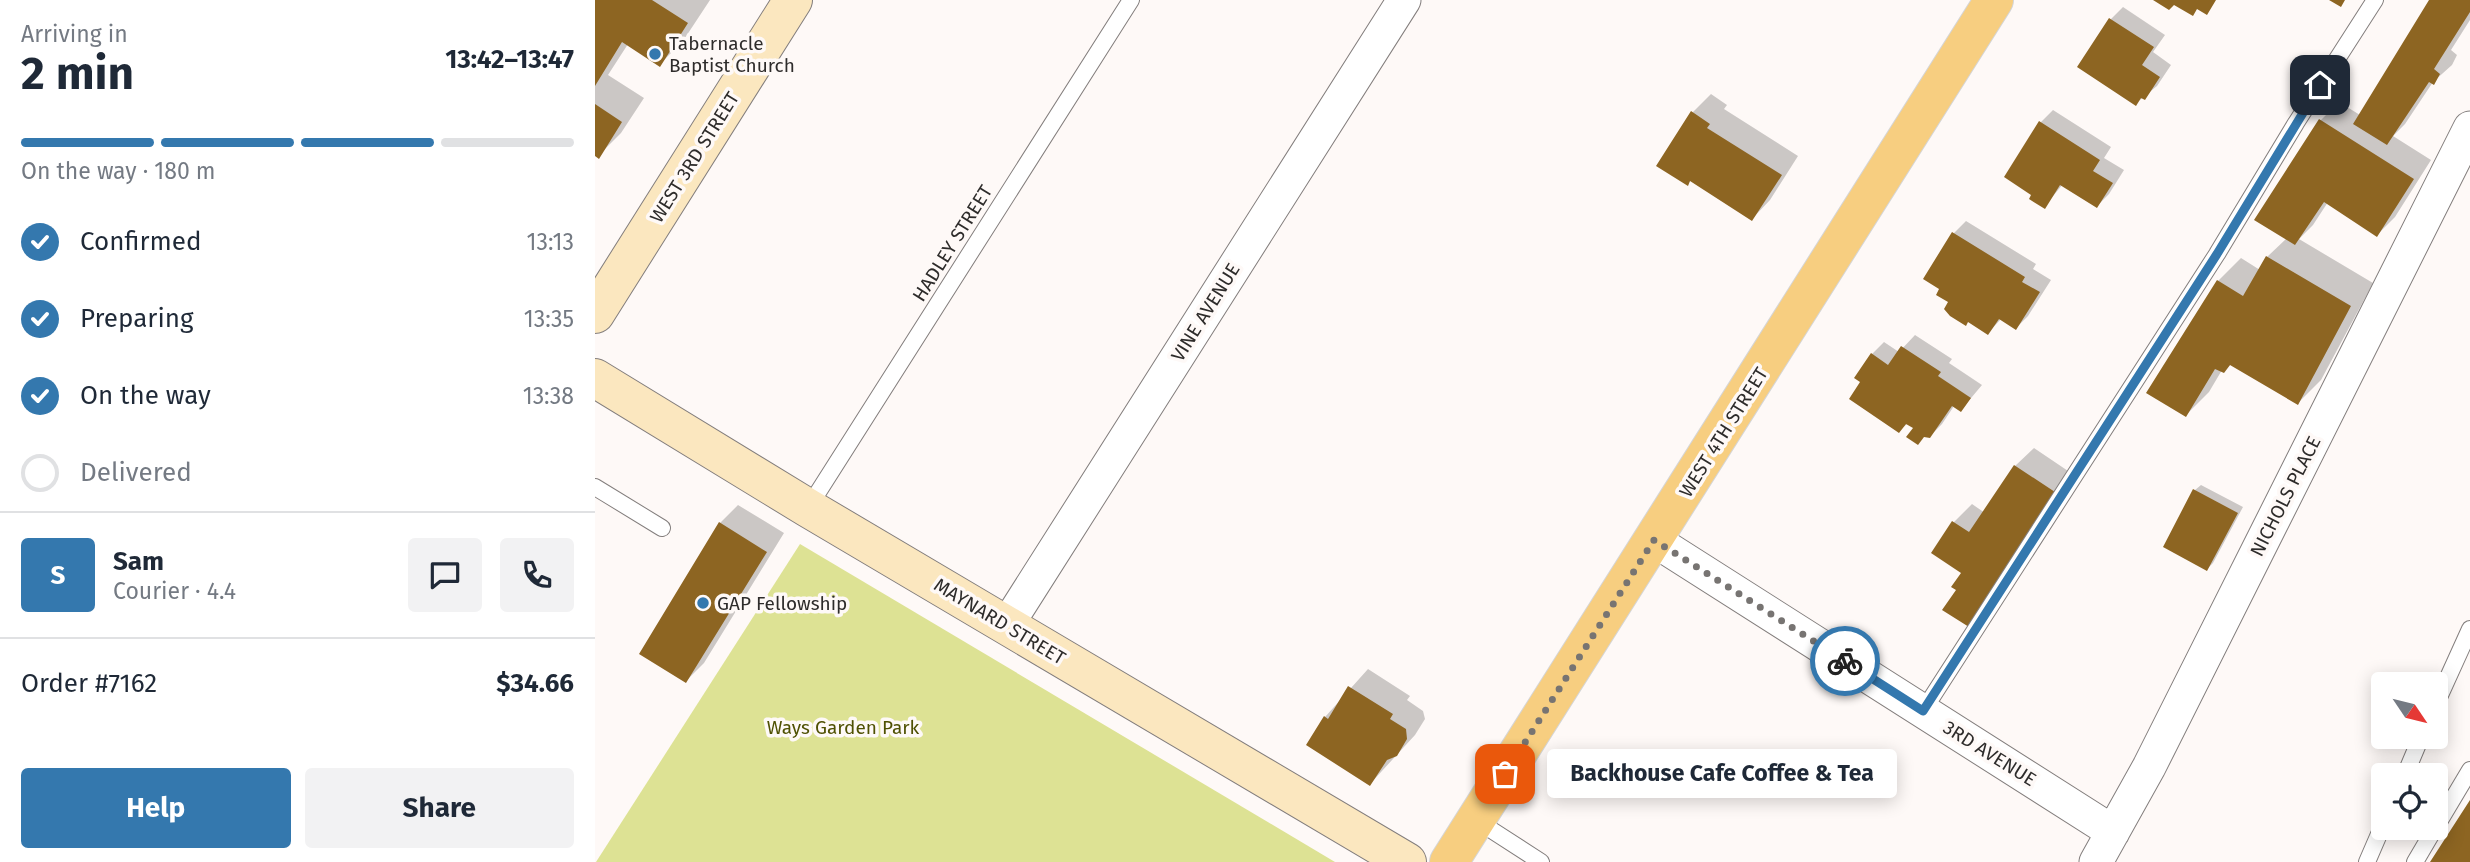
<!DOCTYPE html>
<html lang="en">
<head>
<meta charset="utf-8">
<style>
	body { margin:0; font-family:"Fira Sans",sans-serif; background:#f2f2f3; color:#1f2937; height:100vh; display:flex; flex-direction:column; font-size:26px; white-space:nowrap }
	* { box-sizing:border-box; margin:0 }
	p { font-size:23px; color:#747a83 }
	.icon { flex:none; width:38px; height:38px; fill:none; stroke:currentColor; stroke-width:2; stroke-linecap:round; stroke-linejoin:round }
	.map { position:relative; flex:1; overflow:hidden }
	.panel { display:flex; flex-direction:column; background:#fff; width:595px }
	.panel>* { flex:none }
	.needle { width:46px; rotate:125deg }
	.controls { position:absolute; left:1776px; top:672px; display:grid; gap:14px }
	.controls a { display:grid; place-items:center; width:77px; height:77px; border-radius:7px; background:#fff; box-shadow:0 4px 18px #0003; font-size:35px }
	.pin { position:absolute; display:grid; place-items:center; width:60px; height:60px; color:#fff; margin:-30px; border-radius:14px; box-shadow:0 4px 10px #0006 }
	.courier { position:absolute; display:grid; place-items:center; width:70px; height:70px; margin:-35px; border:5px solid #3478ae; border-radius:50%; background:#fff; color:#222; box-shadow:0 2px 9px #0007 }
	.bubble { position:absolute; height:49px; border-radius:7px; background:#fff; box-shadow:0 4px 18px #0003; font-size:23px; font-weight:700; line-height:49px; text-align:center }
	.head em { font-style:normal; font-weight:700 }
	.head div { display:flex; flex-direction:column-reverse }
	.head { display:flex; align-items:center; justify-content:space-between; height:119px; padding:0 21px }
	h1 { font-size:46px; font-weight:700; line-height:52px }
	.bar { display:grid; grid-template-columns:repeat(4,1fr); gap:10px 7px; align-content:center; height:84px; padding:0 21px }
	.bar i { height:9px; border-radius:5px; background:#e0e1e3 }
	.bar .on { background:#3478ae }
	.bar p { grid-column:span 4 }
	.line { display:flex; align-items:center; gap:18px; padding:0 21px; border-top:2px solid #e0e1e3 }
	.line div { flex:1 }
	.round { display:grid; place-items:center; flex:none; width:74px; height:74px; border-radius:7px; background:#f2f2f3 }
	ol { padding:0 21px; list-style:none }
	li { display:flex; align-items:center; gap:21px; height:77px }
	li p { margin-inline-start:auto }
	li .icon { padding:7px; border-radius:50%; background:#3478ae; color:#fff; stroke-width:4 }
	li:last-child { color:#747a83 }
	li i { width:38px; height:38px; border:4px solid #e0e1e3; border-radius:50% }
	.primary-button { display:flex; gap:14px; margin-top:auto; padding:14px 21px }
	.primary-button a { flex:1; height:80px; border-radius:7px; background:#3478ae; color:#fff; font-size:28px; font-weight:700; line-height:80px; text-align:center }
	.primary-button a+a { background:#f2f2f3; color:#1f2937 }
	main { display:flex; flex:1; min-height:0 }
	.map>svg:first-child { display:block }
	.green { fill:#dde294 }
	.shadow { fill:#0003 }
	.building { fill:#8d6522 }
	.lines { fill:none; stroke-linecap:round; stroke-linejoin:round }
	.lane-casing { stroke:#837e7d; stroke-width:18 }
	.street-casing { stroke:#837e7d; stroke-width:35 }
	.secondary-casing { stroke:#837e7d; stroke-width:40 }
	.primary-casing { stroke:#d5d5d5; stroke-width:40 }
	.lane { stroke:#fff; stroke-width:16 }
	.street { stroke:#fff; stroke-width:33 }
	.secondary { stroke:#fbe7bf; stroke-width:38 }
	.primary { stroke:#f7ce80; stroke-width:38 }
	.done { stroke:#777472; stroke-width:7; stroke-dasharray:0 12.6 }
	.route { stroke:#3478ae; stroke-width:9 }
	.poi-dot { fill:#3478ae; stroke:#fef9f7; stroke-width:2.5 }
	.labels { text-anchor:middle; stroke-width:7; stroke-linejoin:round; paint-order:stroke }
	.poi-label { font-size:19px; fill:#2e2c2b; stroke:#fef9f7; text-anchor:start }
	.street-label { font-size:19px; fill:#2e2c2b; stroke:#fef9f7 }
	.park-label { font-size:19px; fill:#4f5103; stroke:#fef9f7 }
</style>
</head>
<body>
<main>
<section class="panel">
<div class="head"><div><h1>2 min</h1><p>Arriving in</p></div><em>13:42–13:47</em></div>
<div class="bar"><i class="on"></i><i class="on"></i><i class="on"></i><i></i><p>On the way · 180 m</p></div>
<ol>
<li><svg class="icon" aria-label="check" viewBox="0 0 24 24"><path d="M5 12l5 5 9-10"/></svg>Confirmed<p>13:13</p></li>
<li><svg class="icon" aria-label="check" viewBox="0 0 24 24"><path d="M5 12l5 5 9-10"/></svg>Preparing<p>13:35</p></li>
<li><svg class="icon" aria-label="check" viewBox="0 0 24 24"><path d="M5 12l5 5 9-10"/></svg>On the way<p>13:38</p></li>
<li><i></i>Delivered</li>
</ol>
<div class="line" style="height:126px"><b class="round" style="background:#3478ae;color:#fff">S</b><div><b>Sam</b><p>Courier · 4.4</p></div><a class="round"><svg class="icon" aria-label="chat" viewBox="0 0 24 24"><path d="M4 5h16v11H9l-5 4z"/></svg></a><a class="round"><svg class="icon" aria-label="phone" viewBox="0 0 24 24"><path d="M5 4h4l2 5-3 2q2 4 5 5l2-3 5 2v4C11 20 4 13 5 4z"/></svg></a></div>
<div class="line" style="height:91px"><div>Order #7162</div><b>$34.66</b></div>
<div class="primary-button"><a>Help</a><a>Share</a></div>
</section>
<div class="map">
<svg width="1875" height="862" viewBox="0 0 1875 862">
	<rect width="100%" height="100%" fill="#fef9f7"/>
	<!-- green -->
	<path class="green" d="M205 544 740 862H1Z"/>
	<!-- shadow -->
	<path class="shadow" d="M0 0H115L88 41 65 64 33 44 13 75 49 98 26 133 3 156 0 154Z
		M1836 0H1875V20L1856 50 1862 55 1857 65 1838 82 1810 124 1798 136 1836 160 1800 217 1782 235 1733 202 1718 225 1704 239 1778 283 1726 380 1703 403 1637 363 1629 371 1627 370 1614 392 1591 415 1623 281 1646 258 1665 270 1672 257 1692 238 1726 120 1744 102 1765 115Z
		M1528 7 1570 35 1558 52 1576 65 1562 86 1540 104 1516 19Z
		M1116 94 1132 105 1129 109 1203 156 1175 200 1157 219 1096 180 1092 184 1098 112Z
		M1458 110 1516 147 1509 158 1529 170 1514 194 1502 206 1468 184 1449 207 1446 122Z
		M1371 221 1441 264 1438 269 1456 280 1433 316 1421 328 1406 319 1393 333 1356 301 1359 233Z
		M1320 335 1357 359 1354 363 1387 385 1366 410 1359 406 1347 424 1335 436 1313 423 1304 431 1268 381 1277 354 1289 342 1304 352Z
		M1439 448 1479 475 1363 589 1369 573 1338 553 1359 522 1377 504 1390 513 1420 466Z
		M1606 485 1648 507 1618 563 1612 569 1600 490Z
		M143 505 189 533 109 663 91 681 125 523Z
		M773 669 815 696 812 700 828 711 830 719 820 735 775 784 730 717Z"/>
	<!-- building -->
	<path class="building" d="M0 0H57L93 23 65 67 27 42 0 86Z
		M1558 0H1621L1612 15 1602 9 1598 16 1579 5 1574 10Z
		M1734 0H1750L1746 7Z
		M1834 0H1875V12L1839 69 1845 74 1839 85 1834 82 1792 145 1758 124Z
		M1514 18 1559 47 1547 65 1565 77 1550 100 1546 98 1541 106 1482 67Z
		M0 104 27 122 4 159 0 156Z
		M1096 111 1115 124 1112 128 1187 175 1157 221 1095 181 1093 186 1061 166Z
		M1724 119 1819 179 1782 237 1729 202 1700 245 1659 220Z
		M1444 121 1505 160 1498 171 1518 183 1502 208 1465 185 1450 209 1434 199 1436 195 1409 177Z
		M1357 232 1430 277 1427 282 1445 292 1421 330 1404 319 1393 335 1373 322 1371 326 1355 316 1349 309 1353 302 1341 295 1344 289 1328 279Z
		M1671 256 1756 306 1703 405 1635 365 1629 373 1620 369 1591 417 1551 393 1622 280 1648 296Z
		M1306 346 1346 372 1343 376 1376 398 1366 412 1357 406 1335 438 1329 437 1323 445 1311 437 1318 428 1311 424 1304 433 1254 399 1265 382 1259 378 1276 353 1293 365Z
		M1419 465 1463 494 1374 627 1347 610 1361 590 1356 587 1366 573 1336 553 1357 521 1374 532Z
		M1598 489 1643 513 1612 571 1568 547Z
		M124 522 172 552 91 683 44 654Z
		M753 686 798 714 795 719 811 729 812 739 802 756 792 760 775 786 711 745 729 716 733 719Z
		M1875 800V862H1835Z"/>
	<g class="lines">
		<!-- lane casing -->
		<g class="lane-casing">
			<path id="lane" d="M0 487 67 528
				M213 508 536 0
				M1841 704 1875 629
				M1328 711 1622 254 1701 123 1780 0
				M1810 775 1826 737
				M881 820 946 862
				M1841 827 1875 770
				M1772 862 1788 825
				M1820 862 1840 828"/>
		</g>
		<!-- street casing -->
		<g class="street-casing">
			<path id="street" d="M1059 540 1518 832
				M412 625 809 0
				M1501 862 1554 767 1875 128"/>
		</g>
		<!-- secondary casing -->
		<g class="secondary-casing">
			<path id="secondary" d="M0 314 198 0
				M0 378 213 508 812 862"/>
		</g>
		<!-- primary casing -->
		<g class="primary-casing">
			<path id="primary" d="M854 862 1399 0"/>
		</g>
		<!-- lane -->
		<use href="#lane" class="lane"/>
		<!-- street -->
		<use href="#street" class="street"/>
		<!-- secondary -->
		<use href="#secondary" class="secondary"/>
		<!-- primary -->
		<use href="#primary" class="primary"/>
	</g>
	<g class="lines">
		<!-- done -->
		<path class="done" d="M910 774 1059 540 1250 661"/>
		<!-- route -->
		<path class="route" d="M1250 661 1328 711 1622 254 1725 85"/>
	</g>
	<!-- markers -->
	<g class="poi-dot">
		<circle cx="60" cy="54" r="7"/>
		<circle cx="108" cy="603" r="7"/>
	</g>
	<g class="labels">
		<!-- poi labels -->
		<g class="poi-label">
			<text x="74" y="50">Tabernacle<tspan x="74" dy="22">Baptist Church</tspan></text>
			<text x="122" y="610">GAP Fellowship</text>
		</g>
		<!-- street labels -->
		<g class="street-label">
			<text transform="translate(99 157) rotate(-58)" y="7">WEST 3RD STREET</text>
			<text transform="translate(357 243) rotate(-58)" y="7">HADLEY STREET</text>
			<text transform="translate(610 312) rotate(-58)" y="7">VINE AVENUE</text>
			<text transform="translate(1128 432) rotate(-58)" y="7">WEST 4TH STREET</text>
			<text transform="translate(1690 496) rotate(-63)" y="7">NICHOLS PLACE</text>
			<text transform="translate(405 621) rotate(31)" y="7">MAYNARD STREET</text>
			<text transform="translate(1395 753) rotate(32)" y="7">3RD AVENUE</text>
		</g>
		<!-- park labels -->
		<g class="park-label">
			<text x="248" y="734">Ways Garden Park</text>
		</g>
	</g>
</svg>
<div class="controls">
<a><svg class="needle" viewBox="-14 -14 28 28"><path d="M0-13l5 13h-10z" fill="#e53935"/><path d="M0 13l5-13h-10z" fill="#747a83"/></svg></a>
<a><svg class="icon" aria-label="locate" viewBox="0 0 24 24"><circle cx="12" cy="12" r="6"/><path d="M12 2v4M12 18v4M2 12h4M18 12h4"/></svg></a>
</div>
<div class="pin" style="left:910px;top:774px;background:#ea580c"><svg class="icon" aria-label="bag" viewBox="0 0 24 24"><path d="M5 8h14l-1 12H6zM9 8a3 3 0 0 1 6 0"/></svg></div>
<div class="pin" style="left:1725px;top:85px;background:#1f2937"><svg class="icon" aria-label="home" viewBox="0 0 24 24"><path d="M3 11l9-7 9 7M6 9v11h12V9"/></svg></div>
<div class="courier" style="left:1250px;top:661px"><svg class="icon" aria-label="bike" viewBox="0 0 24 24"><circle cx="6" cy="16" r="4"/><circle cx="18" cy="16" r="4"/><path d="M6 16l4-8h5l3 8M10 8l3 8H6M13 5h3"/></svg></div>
<div class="bubble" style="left:952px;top:749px;width:350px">Backhouse Cafe Coffee &amp; Tea</div>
</div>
</main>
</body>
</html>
